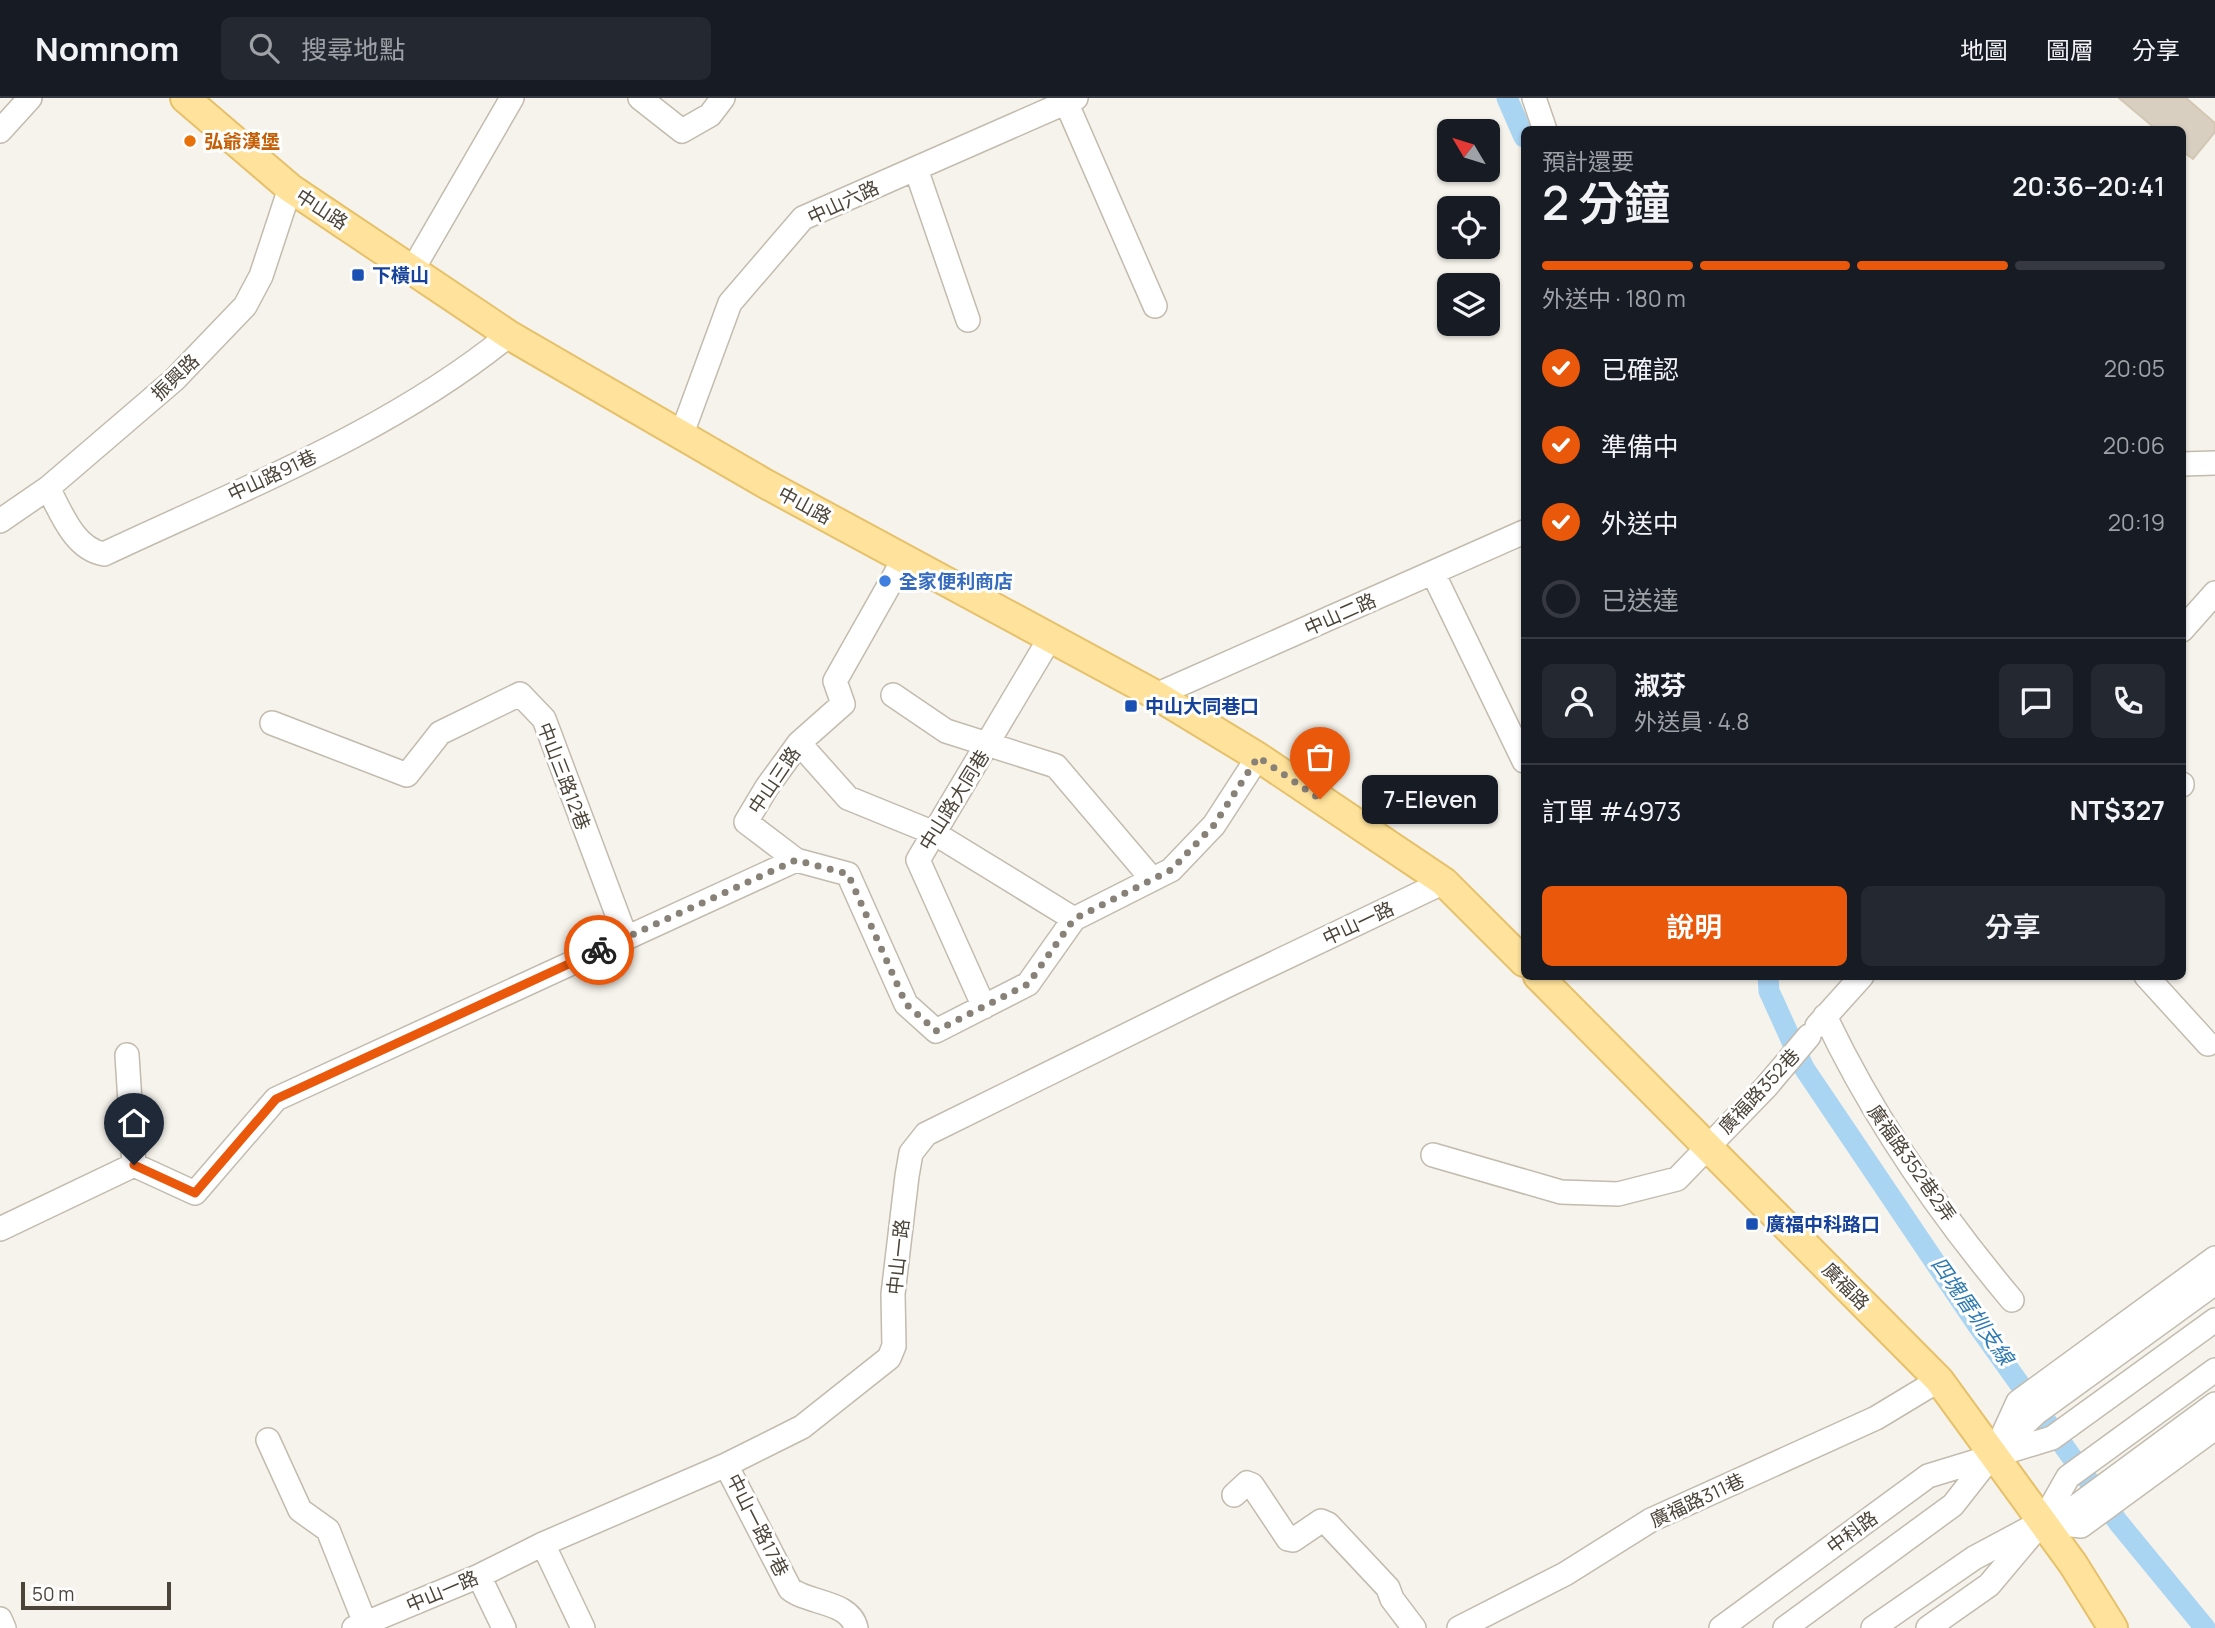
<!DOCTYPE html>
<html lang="zh-TW">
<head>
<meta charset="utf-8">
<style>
	body { margin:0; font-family:Manrope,"Noto Sans TC",sans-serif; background:#242831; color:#f1f3f6; height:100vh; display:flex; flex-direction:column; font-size:26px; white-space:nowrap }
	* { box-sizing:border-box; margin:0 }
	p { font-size:23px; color:#9ea1a6 }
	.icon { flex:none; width:38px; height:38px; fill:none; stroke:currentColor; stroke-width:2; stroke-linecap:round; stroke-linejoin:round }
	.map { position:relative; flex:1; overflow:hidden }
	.side { position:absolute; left:1521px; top:28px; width:665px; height:854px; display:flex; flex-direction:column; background:#171b24; border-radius:10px; box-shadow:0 2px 5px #0004 }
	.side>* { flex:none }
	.needle { width:46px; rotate:308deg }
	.controls { position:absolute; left:1437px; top:21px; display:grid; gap:14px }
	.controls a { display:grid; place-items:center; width:63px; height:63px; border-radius:10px; background:#171b24; box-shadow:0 2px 5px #0004; font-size:35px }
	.scale { position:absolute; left:21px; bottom:18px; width:150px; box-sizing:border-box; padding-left:7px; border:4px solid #4b4439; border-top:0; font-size:19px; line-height:24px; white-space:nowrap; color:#4b4439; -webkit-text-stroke:5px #fff; paint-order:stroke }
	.pin { position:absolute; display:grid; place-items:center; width:60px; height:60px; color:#fff; margin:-72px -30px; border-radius:50% 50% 50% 0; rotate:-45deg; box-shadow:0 0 7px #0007 }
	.pin .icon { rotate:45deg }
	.courier { position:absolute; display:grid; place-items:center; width:70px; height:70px; margin:-35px; border:5px solid #ea580c; border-radius:50%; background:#fff; color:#222; box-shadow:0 2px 9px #0007 }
	.bubble { position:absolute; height:49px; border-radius:10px; background:#171b24; box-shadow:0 2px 5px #0004; font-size:23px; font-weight:600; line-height:49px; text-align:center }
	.summary em { font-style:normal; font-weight:600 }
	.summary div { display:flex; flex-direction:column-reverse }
	.summary { display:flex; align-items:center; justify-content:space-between; height:119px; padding:0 21px }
	h1 { font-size:46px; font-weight:600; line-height:52px }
	.bar { display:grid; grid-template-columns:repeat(4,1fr); gap:10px 7px; align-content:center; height:84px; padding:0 21px }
	.bar i { height:9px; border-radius:5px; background:#363941 }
	.bar .active { background:#ea580c }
	.bar p { grid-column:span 4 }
	.line { display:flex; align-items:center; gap:18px; padding:0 21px; border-top:2px solid #363941 }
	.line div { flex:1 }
	.round { display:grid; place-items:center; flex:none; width:74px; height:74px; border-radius:10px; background:#242831 }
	ol { padding:0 21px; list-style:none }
	li { display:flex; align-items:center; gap:21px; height:77px }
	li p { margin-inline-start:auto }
	li .icon { padding:7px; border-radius:50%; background:#ea580c; color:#fff; stroke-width:4 }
	li:last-child { color:#9ea1a6 }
	li i { width:38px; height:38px; border:4px solid #363941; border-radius:50% }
	.primary-button { display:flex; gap:14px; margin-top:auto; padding:14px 21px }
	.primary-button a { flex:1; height:80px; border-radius:10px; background:#ea580c; color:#fff; font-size:28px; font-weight:600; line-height:80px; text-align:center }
	.primary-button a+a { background:#242831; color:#f1f3f6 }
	header { display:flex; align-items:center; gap:42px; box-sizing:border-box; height:98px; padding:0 35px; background:#171b24; border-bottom:2px solid #363941 }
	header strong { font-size:33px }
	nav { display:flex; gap:38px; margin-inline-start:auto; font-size:24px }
	.search { width:490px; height:63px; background:#242831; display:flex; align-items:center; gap:18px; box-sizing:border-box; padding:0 24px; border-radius:10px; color:#9ea1a6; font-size:26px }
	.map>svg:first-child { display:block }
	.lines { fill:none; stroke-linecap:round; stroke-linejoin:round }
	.canal { stroke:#a9d4f2; stroke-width:21 }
	.building { fill:#d8cfc1; stroke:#d3c7b4; stroke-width:2 }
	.minor-casing { stroke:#c2bbae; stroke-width:26 }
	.major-casing { stroke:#e6c16a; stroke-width:32 }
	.minor { stroke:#fff; stroke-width:23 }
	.major { stroke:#ffe39c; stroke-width:28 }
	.done { stroke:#878178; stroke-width:7; stroke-dasharray:0 12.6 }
	.route { stroke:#ea580c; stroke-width:9 }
	.food-dot { fill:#e8710a; stroke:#fff; stroke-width:2.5 }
	.transit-dot { fill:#1a4fb4; stroke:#fff; stroke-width:2.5 }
	.shop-dot { fill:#3f7fe0; stroke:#fff; stroke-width:2.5 }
	.labels { text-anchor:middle; stroke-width:6; stroke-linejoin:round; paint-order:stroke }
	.food-label { font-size:19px; font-weight:bold; fill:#c56008; stroke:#fff; text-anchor:start }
	.street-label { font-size:19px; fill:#4b4439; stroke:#fff }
	.transit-label { font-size:19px; font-weight:bold; fill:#164399; stroke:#fff; text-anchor:start }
	.shop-label { font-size:19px; font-weight:bold; fill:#366cbe; stroke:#fff; text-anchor:start }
	.water-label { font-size:21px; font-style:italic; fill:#2e7ab2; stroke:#fff }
</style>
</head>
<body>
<header>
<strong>Nomnom</strong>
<div class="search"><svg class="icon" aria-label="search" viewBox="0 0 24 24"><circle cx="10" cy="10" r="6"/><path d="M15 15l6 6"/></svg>搜尋地點</div>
<nav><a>地圖</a><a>圖層</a><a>分享</a></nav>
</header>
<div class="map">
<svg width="2215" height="1530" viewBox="0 0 2215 1530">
	<rect width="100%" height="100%" fill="#f6f3ec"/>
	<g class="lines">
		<!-- canal -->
		<path class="canal" d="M1507 0 1524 39
			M1768 878 1769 893 1804 970 1976 1225 2118 1424 2205 1530"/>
	</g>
	<!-- building -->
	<path class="building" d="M2119 0H2186L2215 25V34L2193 61 2182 53V32H2157Z"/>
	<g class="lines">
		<!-- minor casing -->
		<g class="minor-casing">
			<path id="minor" d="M640 0 682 33 710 17 723 0
				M1534 0 1545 32
				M1066 4 1155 208
				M0 33 30 0
				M916 71 968 222
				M413 171 512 0
				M681 338 730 205 803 120 1076 0
				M2182 366 2215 365
				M48 390C61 414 74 451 104 456 242 391 390 334 509 237
				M0 423 48 390 174 282 245 208 261 178 290 90
				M1433 475 1524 663
				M2182 532 2215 495
				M893 597 946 633 1056 668 1152 781
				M1156 597 1524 434
				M272 625 407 677 440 635 520 596 544 621 626 840
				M799 645 848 700 934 735 1074 821
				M2182 686V687
				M796 762 848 776 906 906 936 933 1028 886 1074 821 1171 772 1214 727 1258 659
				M2146 878 2208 946
				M984 909 918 762 1050 540
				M1825 918C1873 1020 1940 1116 2012 1202
				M1817 928 1862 878
				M127 957 134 1067
				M1433 1057 1561 1094 1618 1096 1677 1081 1766 989 1809 938
				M0 1131 134 1067 195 1095 276 1001 796 762 746 724 767 689 799 645 843 606 835 583 904 461
				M2001 1341 2018 1304 2215 1160
				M268 1342 300 1412 328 1432 365 1525
				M726 1367 790 1491C809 1506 850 1503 856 1530
				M1234 1397 1247 1385 1252 1387 1288 1441 1293 1442 1321 1423 1328 1426 1388 1490 1392 1501 1414 1530
				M2046 1424 2081 1428 2215 1330
				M543 1446 583 1530
				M479 1478 504 1530
				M0 1521 4 1530
				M354 1530 479 1478 543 1446 726 1367 802 1329 889 1260 894 1248 893 1196 907 1078 911 1055 926 1036 1222 890 1444 784
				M1459 1530 1565 1476 1651 1422 1876 1320 1939 1282
				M1721 1530 1928 1378 2052 1340 2215 1222
				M1785 1530 1953 1407 1993 1356 2036 1315 2215 1185
				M1873 1530 1974 1460 2043 1423 2068 1379 2215 1272
				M1928 1530 1989 1487 2043 1423 2074 1410 2215 1306"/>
		</g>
		<!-- major casing -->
		<g class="major-casing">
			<path id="major" d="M185 0 290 90 509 237 764 385 1156 597 1258 659 1444 784 1524 864
				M1538 878 1939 1282 2073 1466 2113 1530"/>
		</g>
		<!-- minor -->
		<use href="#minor" class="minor"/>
		<!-- major -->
		<use href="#major" class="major"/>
	</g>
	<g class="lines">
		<!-- done -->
		<path class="done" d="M599 852 796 762 848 776 906 906 936 933 1028 886 1074 821 1171 772 1214 727 1258 659 1320 701"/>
		<!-- route -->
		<path class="route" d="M134 1067 195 1095 276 1001 599 852"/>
	</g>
	<!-- markers -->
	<circle class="food-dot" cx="190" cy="43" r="7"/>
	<g class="transit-dot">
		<rect x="351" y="170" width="14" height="14" rx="3.5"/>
		<rect x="1124" y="601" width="14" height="14" rx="3.5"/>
		<rect x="1745" y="1119" width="14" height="14" rx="3.5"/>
	</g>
	<circle class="shop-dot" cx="885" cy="483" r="7"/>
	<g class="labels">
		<!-- food labels -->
		<g class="food-label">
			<text x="204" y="50">弘爺漢堡</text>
		</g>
		<!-- street labels -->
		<g class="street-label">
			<text transform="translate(843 104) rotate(-25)" y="7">中山六路</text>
			<text transform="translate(322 111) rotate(33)" y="7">中山路</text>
			<text transform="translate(175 279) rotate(-44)" y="7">振興路</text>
			<text transform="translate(272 377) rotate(-25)" y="7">中山路91巷</text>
			<text transform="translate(805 407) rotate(28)" y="7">中山路</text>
			<text transform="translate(1340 516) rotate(-24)" y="7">中山二路</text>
			<text transform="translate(564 678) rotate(69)" y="7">中山三路12巷</text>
			<text transform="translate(774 682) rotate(-56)" y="7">中山三路</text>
			<text transform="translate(954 702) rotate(-58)" y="7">中山路大同巷</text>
			<text transform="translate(1358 825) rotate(-25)" y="7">中山一路</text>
			<text transform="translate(1759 993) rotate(-47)" y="7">廣福路352巷</text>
			<text transform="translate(1912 1065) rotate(55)" y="7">廣福路352巷2弄</text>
			<text transform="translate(898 1159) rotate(-84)" y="7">中山一路</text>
			<text transform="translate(1846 1188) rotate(45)" y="7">廣福路</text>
			<text transform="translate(1697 1402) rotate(-25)" y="7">廣福路311巷</text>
			<text transform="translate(758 1427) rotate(63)" y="7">中山一路17巷</text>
			<text transform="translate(1852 1434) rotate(-36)" y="7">中科路</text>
			<text transform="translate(442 1493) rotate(-23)" y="7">中山一路</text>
		</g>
		<!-- transit labels -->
		<g class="transit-label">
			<text x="372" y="184">下橫山</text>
			<text x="1145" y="615">中山大同巷口</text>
			<text x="1766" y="1133">廣福中科路口</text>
		</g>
		<!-- shop labels -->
		<g class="shop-label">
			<text x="899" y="490">全家便利商店</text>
		</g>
		<!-- water labels -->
		<g class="water-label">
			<text transform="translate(1972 1213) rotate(55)" y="7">四塊厝圳支線</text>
		</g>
	</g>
</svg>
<div class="controls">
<a><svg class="needle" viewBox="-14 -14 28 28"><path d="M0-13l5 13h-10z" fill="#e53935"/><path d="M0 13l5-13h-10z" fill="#9ea1a6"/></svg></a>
<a><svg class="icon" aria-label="locate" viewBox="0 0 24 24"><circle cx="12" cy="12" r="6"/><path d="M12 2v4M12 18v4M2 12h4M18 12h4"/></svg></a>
<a><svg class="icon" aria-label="layers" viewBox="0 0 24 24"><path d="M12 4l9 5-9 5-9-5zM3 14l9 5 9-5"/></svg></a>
</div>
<div class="scale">50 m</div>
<div class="pin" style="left:1320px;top:701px;background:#ea580c"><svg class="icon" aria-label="bag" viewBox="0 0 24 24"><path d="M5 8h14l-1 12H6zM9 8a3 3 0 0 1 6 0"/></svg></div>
<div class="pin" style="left:134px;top:1067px;background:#1f2937"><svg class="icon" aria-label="home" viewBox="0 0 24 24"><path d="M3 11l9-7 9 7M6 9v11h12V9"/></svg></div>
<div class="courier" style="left:599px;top:852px"><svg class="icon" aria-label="bike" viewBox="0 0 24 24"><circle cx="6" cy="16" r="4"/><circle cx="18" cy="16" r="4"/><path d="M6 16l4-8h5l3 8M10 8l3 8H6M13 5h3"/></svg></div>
<div class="bubble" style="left:1362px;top:677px;width:136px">7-Eleven</div>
<section class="side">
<div class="summary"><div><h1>2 分鐘</h1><p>預計還要</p></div><em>20:36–20:41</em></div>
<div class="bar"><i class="active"></i><i class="active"></i><i class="active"></i><i></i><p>外送中 · 180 m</p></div>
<ol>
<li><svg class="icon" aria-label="check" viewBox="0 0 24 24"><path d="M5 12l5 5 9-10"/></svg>已確認<p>20:05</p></li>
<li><svg class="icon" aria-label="check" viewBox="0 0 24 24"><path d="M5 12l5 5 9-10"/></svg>準備中<p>20:06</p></li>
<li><svg class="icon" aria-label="check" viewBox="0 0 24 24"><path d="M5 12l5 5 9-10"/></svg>外送中<p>20:19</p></li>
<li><i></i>已送達</li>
</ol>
<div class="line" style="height:126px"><a class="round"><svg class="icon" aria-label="person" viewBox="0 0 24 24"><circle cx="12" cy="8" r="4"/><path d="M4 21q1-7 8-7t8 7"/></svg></a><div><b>淑芬</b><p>外送員 · 4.8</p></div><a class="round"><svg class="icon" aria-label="chat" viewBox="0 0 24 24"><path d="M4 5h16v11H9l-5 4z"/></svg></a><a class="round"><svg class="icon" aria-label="phone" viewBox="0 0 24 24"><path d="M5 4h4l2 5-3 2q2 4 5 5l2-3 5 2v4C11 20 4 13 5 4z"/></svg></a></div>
<div class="line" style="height:91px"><div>訂單 #4973</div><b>NT$327</b></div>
<div class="primary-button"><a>說明</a><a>分享</a></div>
</section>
</div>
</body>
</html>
